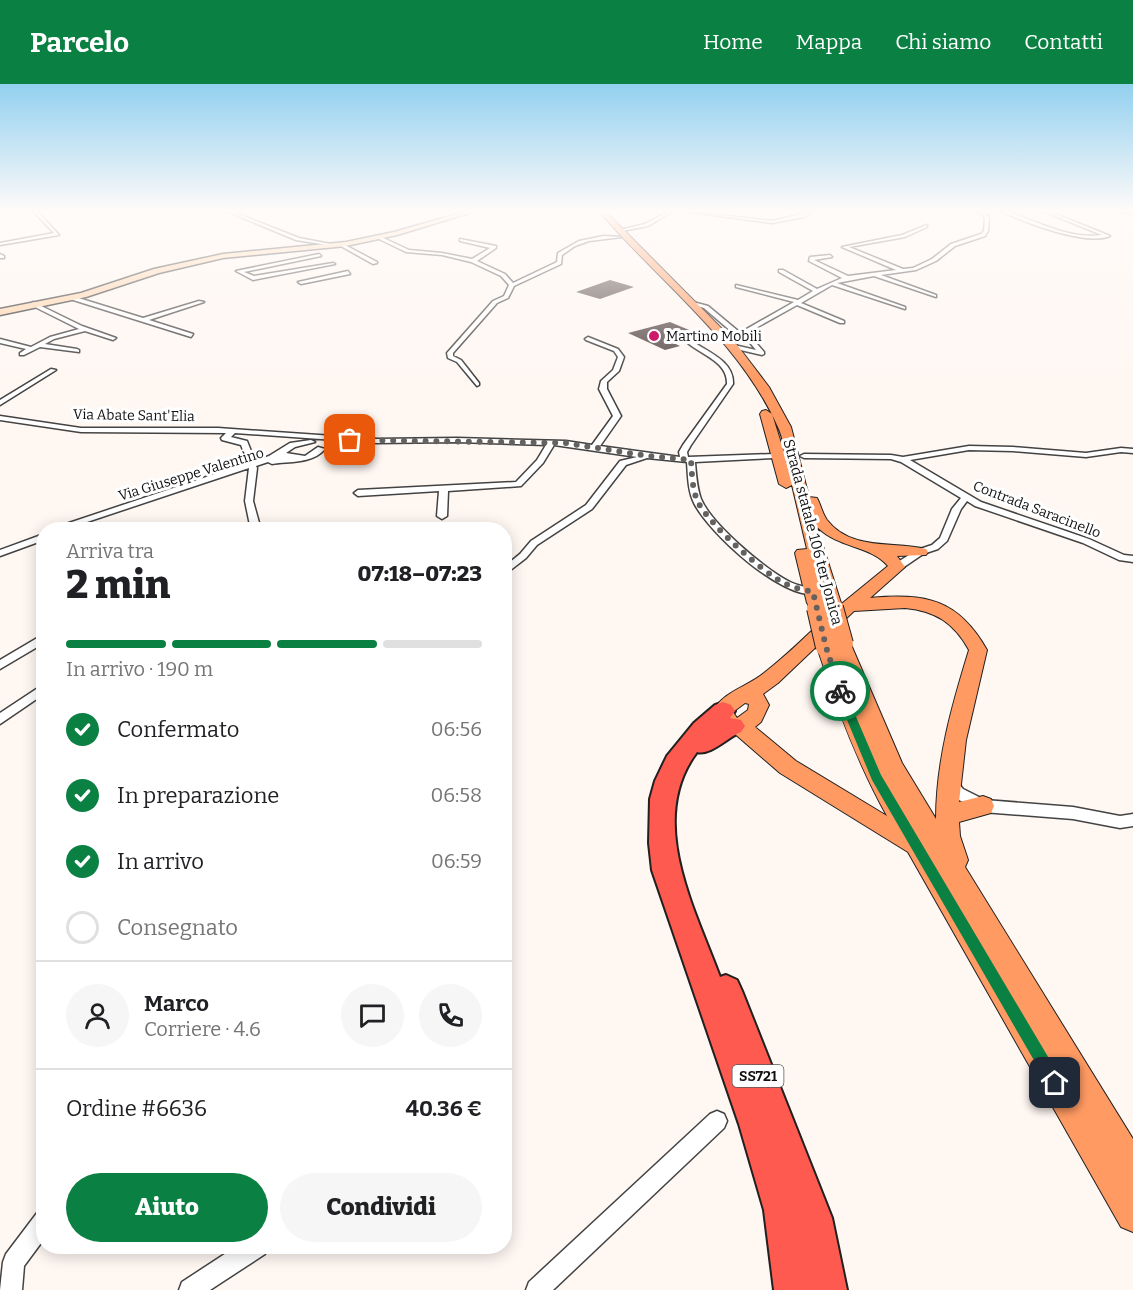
<!DOCTYPE html>
<html lang="it">
<head>
<meta charset="utf-8">
<style>
	body { margin:0; font-family:Bitter,serif; background:#f6f6f6; color:#202124; height:100vh; display:flex; flex-direction:column; font-size:22px; white-space:nowrap }
	* { box-sizing:border-box; margin:0 }
	p { font-size:20px; color:#757577 }
	.icon { flex:none; width:33px; height:33px; fill:none; stroke:currentColor; stroke-width:2; stroke-linecap:round; stroke-linejoin:round }
	.map { position:relative; flex:1; overflow:hidden }
	.side { position:absolute; left:36px; top:438px; width:476px; height:732px; display:flex; flex-direction:column; background:#fff; border-radius:24px; box-shadow:0 3px 15px #0003 }
	.side>* { flex:none }
	.pin { position:absolute; display:grid; place-items:center; width:51px; height:51px; color:#fff; margin:-26px; border-radius:12px; box-shadow:0 3px 9px #0006 }
	.courier { position:absolute; display:grid; place-items:center; width:60px; height:60px; margin:-30px; border:4px solid #0b8043; border-radius:50%; background:#fff; color:#222; box-shadow:0 2px 8px #0007 }
	.overview em { font-style:normal; font-weight:800 }
	.overview div { display:flex; flex-direction:column-reverse }
	.overview { display:flex; align-items:center; justify-content:space-between; height:102px; padding:0 30px }
	h1 { font-size:39px; font-weight:800; line-height:45px }
	.bar { display:grid; grid-template-columns:repeat(4,1fr); gap:9px 6px; align-content:center; height:72px; padding:0 30px }
	.bar i { height:8px; border-radius:4px; background:#e0e0e0 }
	.bar .on { background:#0b8043 }
	.bar p { grid-column:span 4 }
	.line { display:flex; align-items:center; gap:15px; padding:0 30px; border-top:2px solid #e0e0e0 }
	.line div { flex:1 }
	.round { display:grid; place-items:center; flex:none; width:63px; height:63px; border-radius:32px; background:#f6f6f6 }
	ol { padding:0 30px; list-style:none }
	li { display:flex; align-items:center; gap:18px; height:66px }
	li p { margin-inline-start:auto }
	li .icon { padding:6px; border-radius:50%; background:#0b8043; color:#fff; stroke-width:4 }
	li:last-child { color:#757577 }
	li i { width:33px; height:33px; border:3px solid #e0e0e0; border-radius:50% }
	.cta { display:flex; gap:12px; margin-top:auto; padding:12px 30px }
	.cta a { flex:1; height:69px; border-radius:36px; background:#0b8043; color:#fff; font-size:24px; font-weight:800; line-height:69px; text-align:center }
	.cta a+a { background:#f6f6f6; color:#202124 }
	header { display:flex; align-items:center; gap:36px; box-sizing:border-box; height:84px; padding:0 30px; background:#0b8043; color:#fff }
	header strong { font-size:28px }
	nav { display:flex; gap:33px; margin-inline-start:auto; font-size:21px }
	.map>svg:first-child { display:block }
	.building { fill:#594b4b }
	.lines { fill:none; stroke-linecap:round; stroke-linejoin:round }
	.street-casing { stroke:#434343; stroke-width:3 }
	.secondary-casing { stroke:#323232; stroke-width:3 }
	.primary-casing { stroke:#212121; stroke-width:2 }
	.highway-casing { stroke:#212121; stroke-width:4 }
	.street { fill:#fff; fill-rule:evenodd }
	.secondary { fill:#ffd5ad; fill-rule:evenodd }
	.primary { fill:#ff9a62; fill-rule:evenodd }
	.highway { fill:#ff5a50; fill-rule:evenodd }
	.street-bridge-casing { stroke:#434343; stroke-width:8; stroke-linecap:butt }
	.primary-bridge-far1-casing { stroke:#212121; stroke-width:18; stroke-linecap:butt }
	.primary-bridge-casing { stroke:#212121; stroke-width:22; stroke-linecap:butt }
	.street-bridge { stroke:#fff; stroke-width:6 }
	.primary-bridge-far1 { stroke:#ff9a62; stroke-width:16 }
	.primary-bridge { stroke:#ff9a62; stroke-width:20 }
	.route { fill:#0b8043 }
	.done { stroke:#64615f; stroke-width:6; stroke-dasharray:0 10.8 }
	.poi-dot { fill:#cc1b6a; stroke:#fff; stroke-width:2 }
	.labels { text-anchor:middle; stroke-width:6; stroke-linejoin:round; paint-order:stroke }
	.far-poi-label { font-size:14px; fill:#101010; stroke:#fff; text-anchor:start }
	.far-street-label { font-size:14px; fill:#101010; stroke:#fff }
	.shield { fill:#fff; stroke:#585858; stroke-width:1.5 }
	.shield-label { font-size:14px; font-weight:bold; fill:#101010 }
	.street-label { font-size:15px; fill:#101010; stroke:#fff }
</style>
</head>
<body>
<header>
<strong>Parcelo</strong>
<nav><a>Home</a><a>Mappa</a><a>Chi siamo</a><a>Contatti</a></nav>
</header>
<div class="map">
<svg width="1133" height="1206" viewBox="0 0 1133 1206">
	<rect width="100%" height="100%" fill="#fff7f2"/>
	<!-- building -->
	<path class="building" d="M610 196 634 203 600 215 576 208Z
		M670 238 694 248 667 256 680 262 665 266 628 249Z"/>
	<g class="lines">
		<!-- street casing -->
		<g class="street-casing">
			<path id="street" d="M33 127H37L59 151 0 161V159L54 149Z
				M226 127H231L299 154 336 161 334 162 296 156Z
				M669 127H673L648 142 622 147 620 146 645 140Z
				M683 127 772 137 814 127 804 133 772 139Z
				M977 127H981L989 133 988 147 985 152 955 162 936 177 916 186 881 191 936 211V213L874 192 837 199 905 223V225L832 201 801 219 844 237V239H840L797 221 745 250 751 253 764 268V270L762 271 732 264V262L734 261 756 266 747 255 733 251V249L704 224 690 220 693 218 708 222 738 247H743L794 218 736 203V201L798 216 813 207 779 188V186H783L817 205 842 194 809 177 810 173 830 171 832 173 814 176 848 192 896 186 842 163 902 151 927 141V143L905 153 849 163 903 185 913 184 932 175 951 160 981 150 984 147 985 133Z
				M1001 127H1006C1036 137 1070 156 1102 151L1043 127H1048L1110 152C1086 162 1025 139 1001 127Z
				M1115 127 1133 128V130L1117 128Z
				M604 152 622 153 589 157 575 162 562 171 561 180 514 202 508 214 497 219 453 269V272L461 276 479 299V301L477 302 457 278 448 274 447 269 493 217 504 212 509 201 501 192 471 178 442 171 406 168 377 154 381 153 409 166 442 169 472 175 490 164 460 157V155L496 162V164L477 177 505 190 513 199 557 178 558 169 579 157Z
				M341 159 377 178V179L373 180 339 161Z
				M0 170 4 172V174H0Z
				M319 170 321 172 244 188 254 192 333 179 335 180 253 196 236 187Z
				M348 187 350 190 301 200 298 198Z
				M72 212 143 234 199 217 204 218 149 236 193 250 191 253 70 215Z
				M33 218 82 242 116 254 113 256 85 247 54 255 45 260 77 265 79 266V268L40 263 24 271H20V269L26 265 0 259V255L31 263 50 253 79 245 31 221Z
				M704 251 706 254 697 256 695 259C710 269 734 278 733 300L691 361 687 368 688 373 774 370 778 372 774 374 695 378C696 391 697 404 701 415 712 441 765 485 790 498 798 502 808 503 817 506L818 508 817 510C782 516 709 449 694 419 688 407 688 392 687 378L647 374 626 381 592 425 537 461 526 474 504 491V483L520 470 531 457 586 421 620 377 637 373 554 361 543 379 521 402 448 407 447 432 442 435 437 432 439 407 358 412 354 409 358 406 516 398 537 376 546 361 457 358 377 359 235 349 231 353 247 357 255 377 269 372 290 359 311 356 315 358 295 363 286 369 305 372 318 363 325 365C312 380 290 377 272 380L268 378 256 382 257 384 253 417 261 446H251L245 417 249 384 63 446H48L248 379 241 361 222 356 221 354 226 349 81 348 0 336V332L81 344H218L377 355 457 354 566 357 592 361 613 332 599 305 601 297 613 286 618 273 614 267 586 256 585 255 588 253 618 265 624 273 619 287 607 298V305L621 332 600 362 680 373 679 368 683 361 727 300C728 278 702 271 688 259L693 253Z
				M51 285 56 286 0 321V316Z
				M969 362 1013 363 1086 369 1121 364 1133 365V369L1121 368 1086 373 1013 367 969 366 910 376 981 418 1089 455 1124 471 1133 472V478L1119 476 1083 459 975 422 967 417 961 425 947 457 938 465 923 470 901 485H893V481L917 466 932 461 940 454 952 425 961 414 901 378 891 375 804 374 800 372 804 370 891 371 903 373Z
				M44 450V456L0 472V466Z
				M44 550V559L0 585V576Z
				M44 600V610L0 640V629Z
				M950 693 955 695 963 705 985 716 1073 723 1120 732 1133 730V742L1120 744 1073 735 983 728 953 713 943 699 945 695Z
				M717 1027 724 1030 727 1037 724 1044 553 1206H526L529 1198 710 1030Z
				M44 1126V1155L24 1182 22 1206H0L3 1178 6 1170 37 1129Z
				M237 1162H267L265 1170 210 1206H179L182 1198Z"/>
		</g>
		<!-- secondary casing -->
		<g class="secondary-casing">
			<path id="secondary" d="M468 127H476L397 151 346 162 223 174 159 189 86 213 0 231V225L81 209 154 185 223 170 346 158 394 148Z"/>
		</g>
		<!-- primary casing -->
		<g class="primary-casing">
			<path id="primary" d="M599 127H605L734 257 769 303 791 343 809 413 817 414C821 421 822 429 827 436 851 467 893 457 926 465L928 468 926 471 897 472 905 483 870 514C926 509 958 515 987 566L966 656 959 718 983 712 991 715 994 722 991 729 959 738 960 752 968 776 965 783 1133 1055V1148L1121 1143 908 768 780 689 735 650C723 648 715 639 713 627 724 607 747 603 764 589 790 569 813 545 837 523L832 524 824 520 816 524 810 523 807 519 795 469 797 466 807 465 792 401 786 404 779 400 760 330 762 327 766 326 772 330 789 385C785 371 784 354 777 341 738 255 658 197 599 127ZM817 443C840 465 870 461 888 482L839 522 841 519ZM905 524C936 527 954 539 969 566 952 621 936 677 936 735L902 679 849 556 843 554 837 556 834 562 826 557 821 558 854 527ZM818 561 817 563C836 622 857 678 887 732L796 677 755 643 761 638 769 621 763 610 778 599ZM745 619 749 620 748 626 737 634 733 628Z"/>
		</g>
		<!-- highway casing -->
		<g class="highway-casing">
			<path id="highway" d="M723 618 731 621 735 627 730 634 741 636 745 642 741 648C728 653 710 672 697 668 646 736 695 825 720 893L726 891 737 896 742 907 832 1134 847 1206H774L764 1126 739 1040 652 786 649 759 650 715 655 697 667 672 694 639 715 621Z"/>
		</g>
		<!-- street -->
		<use href="#street" class="street"/>
		<!-- secondary -->
		<use href="#secondary" class="secondary"/>
		<!-- primary -->
		<use href="#primary" class="primary"/>
		<!-- highway -->
		<use href="#highway" class="highway"/>
		<!-- street-bridge casing -->
		<g class="street-bridge-casing">
			<path id="street-bridge" d="M704 253 735 250"/>
		</g>
		<!-- primary-bridge-far1 casing -->
		<g class="primary-bridge-far1-casing">
			<path id="primary-bridge-far1" d="M816 519 818 526
				M832 519 834 526"/>
		</g>
		<!-- primary-bridge casing -->
		<g class="primary-bridge-casing">
			<path id="primary-bridge" d="M817 524 826 563
				M833 524 843 560"/>
		</g>
		<!-- street-bridge -->
		<use href="#street-bridge" class="street-bridge"/>
		<!-- primary-bridge-far1 -->
		<use href="#primary-bridge-far1" class="primary-bridge-far1"/>
		<!-- primary-bridge -->
		<use href="#primary-bridge" class="primary-bridge"/>
	</g>
	<!-- sky -->
	<linearGradient id="sky" x2="0" y2="1"><stop stop-color="#92d0ef"/><stop offset="0.43" stop-color="#fffbf9"/><stop offset="1" stop-color="#fffbf9" stop-opacity="0"/></linearGradient>
	<rect width="1133" height="295" fill="url(#sky)"/>
	<!-- route -->
	<path class="route" d="M840 603 845 607 881 691 1060 993 1062 999 1060 1004 1055 1006 1050 1004 872 696 835 607Z"/>
	<g class="lines">
		<!-- done -->
		<path class="done" d="M350 356 566 359 648 372 691 376C692 389 692 406 698 418 708 439 764 490 786 500 794 504 804 506 813 508L826 563 840 607"/>
	</g>
	<!-- markers -->
	<circle class="poi-dot" cx="654" cy="252" r="6"/>
	<g class="labels">
		<!-- far-poi labels -->
		<g class="far-poi-label">
			<text x="666" y="257">Martino Mobili</text>
		</g>
		<!-- far-street labels -->
		<g class="far-street-label">
			<text transform="translate(134 331) rotate(1)" y="5">Via Abate Sant'Elia</text>
			<text transform="translate(191 390) rotate(-17)" y="5">Via Giuseppe Valentino</text>
			<text transform="translate(1037 425) rotate(21)" y="5">Contrada Saracinello</text>
		</g>
		<!-- shield labels -->
		<rect class="shield" x="732.5" y="981" width="51" height="22" rx="4.5"/>
		<g class="shield-label">
			<text x="758" y="997">SS721</text>
		</g>
		<!-- street labels -->
		<g class="street-label">
			<text transform="translate(813 448) rotate(75)" y="5">Strada statale 106 ter Jonica</text>
		</g>
	</g>
</svg>
<div class="pin" style="left:350px;top:356px;background:#ea580c"><svg class="icon" aria-label="bag" viewBox="0 0 24 24"><path d="M5 8h14l-1 12H6zM9 8a3 3 0 0 1 6 0"/></svg></div>
<div class="pin" style="left:1055px;top:999px;background:#1f2937"><svg class="icon" aria-label="home" viewBox="0 0 24 24"><path d="M3 11l9-7 9 7M6 9v11h12V9"/></svg></div>
<div class="courier" style="left:840px;top:607px"><svg class="icon" aria-label="bike" viewBox="0 0 24 24"><circle cx="6" cy="16" r="4"/><circle cx="18" cy="16" r="4"/><path d="M6 16l4-8h5l3 8M10 8l3 8H6M13 5h3"/></svg></div>
<section class="side">
<div class="overview"><div><h1>2 min</h1><p>Arriva tra</p></div><em>07:18–07:23</em></div>
<div class="bar"><i class="on"></i><i class="on"></i><i class="on"></i><i></i><p>In arrivo · 190 m</p></div>
<ol>
<li><svg class="icon" aria-label="check" viewBox="0 0 24 24"><path d="M5 12l5 5 9-10"/></svg>Confermato<p>06:56</p></li>
<li><svg class="icon" aria-label="check" viewBox="0 0 24 24"><path d="M5 12l5 5 9-10"/></svg>In preparazione<p>06:58</p></li>
<li><svg class="icon" aria-label="check" viewBox="0 0 24 24"><path d="M5 12l5 5 9-10"/></svg>In arrivo<p>06:59</p></li>
<li><i></i>Consegnato</li>
</ol>
<div class="line" style="height:108px"><a class="round"><svg class="icon" aria-label="person" viewBox="0 0 24 24"><circle cx="12" cy="8" r="4"/><path d="M4 21q1-7 8-7t8 7"/></svg></a><div><b>Marco</b><p>Corriere · 4.6</p></div><a class="round"><svg class="icon" aria-label="chat" viewBox="0 0 24 24"><path d="M4 5h16v11H9l-5 4z"/></svg></a><a class="round"><svg class="icon" aria-label="phone" viewBox="0 0 24 24"><path d="M5 4h4l2 5-3 2q2 4 5 5l2-3 5 2v4C11 20 4 13 5 4z"/></svg></a></div>
<div class="line" style="height:78px"><div>Ordine #6636</div><b>40.36 €</b></div>
<div class="cta"><a>Aiuto</a><a>Condividi</a></div>
</section>
</div>
</body>
</html>
